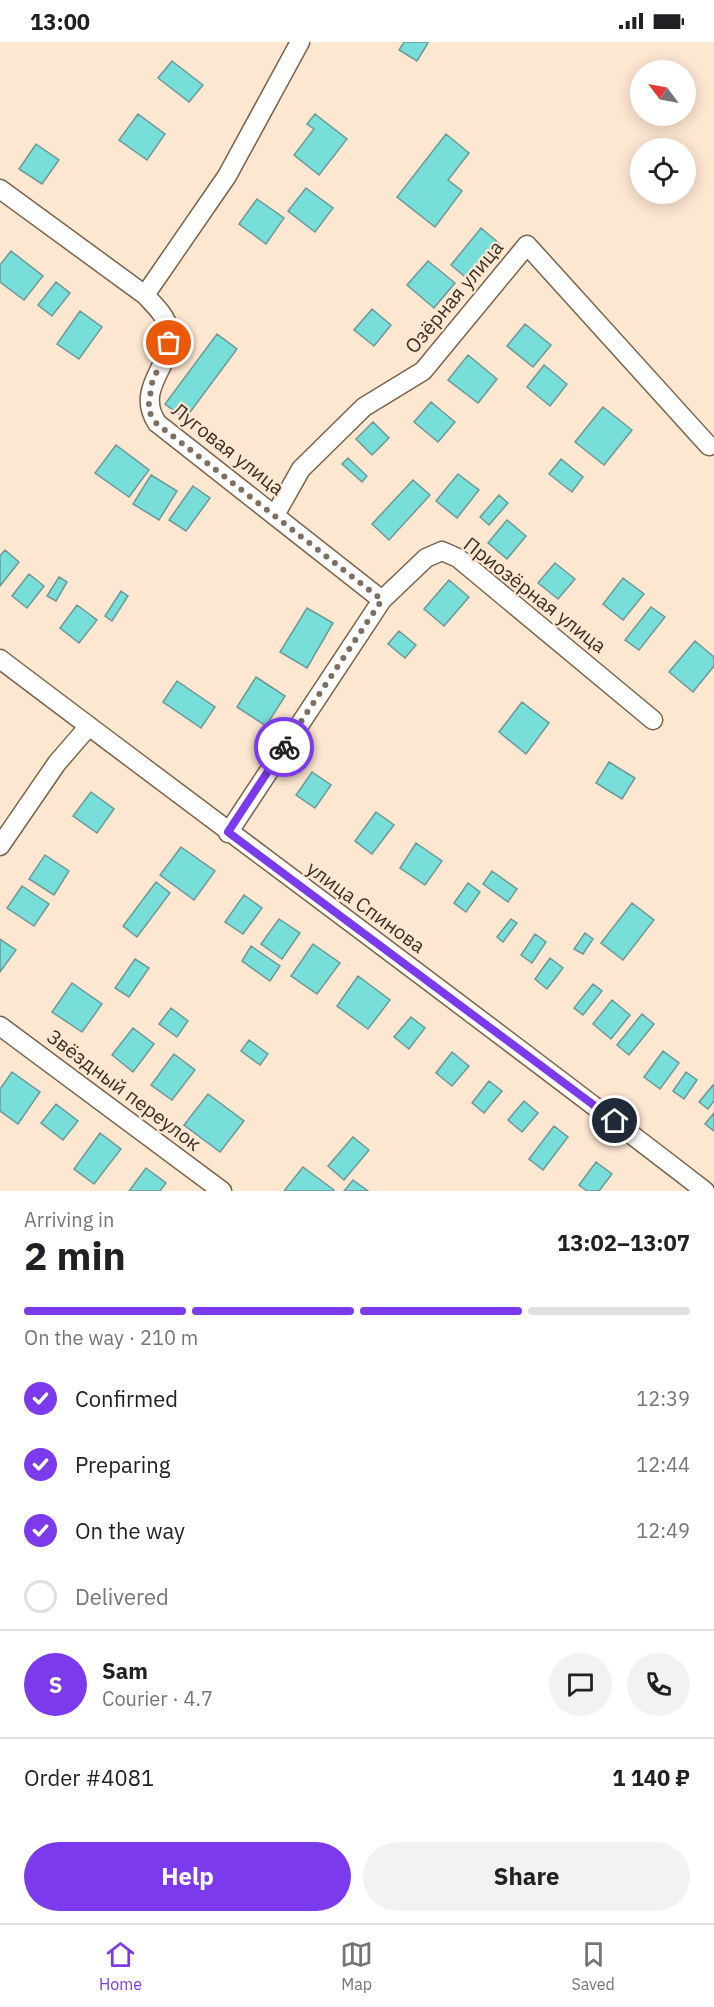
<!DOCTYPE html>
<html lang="en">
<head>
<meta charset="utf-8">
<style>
	body { margin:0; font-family:"IBM Plex Sans",sans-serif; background:#f2f2f2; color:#202124; height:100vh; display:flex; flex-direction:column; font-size:22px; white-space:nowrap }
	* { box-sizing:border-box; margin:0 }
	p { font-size:20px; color:#757577 }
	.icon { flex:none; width:33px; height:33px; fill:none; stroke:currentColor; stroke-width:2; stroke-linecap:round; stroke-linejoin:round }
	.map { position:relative; height:1149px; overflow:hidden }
	.sheet { display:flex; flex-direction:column; background:#fff; flex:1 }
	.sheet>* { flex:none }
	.needle { width:39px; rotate:302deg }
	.buttons { position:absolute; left:630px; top:18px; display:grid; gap:12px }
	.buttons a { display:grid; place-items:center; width:66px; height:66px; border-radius:50%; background:#fff; box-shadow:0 3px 15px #0003; font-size:30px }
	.pin { position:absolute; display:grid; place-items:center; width:51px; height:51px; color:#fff; margin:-26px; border:3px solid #fff; border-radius:50%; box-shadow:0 2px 6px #0007 }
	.courier { position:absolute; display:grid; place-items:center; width:60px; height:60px; margin:-30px; border:4px solid #7c3aed; border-radius:50%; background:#fff; color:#222; box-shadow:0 2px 8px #0007 }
	.overview em { font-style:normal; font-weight:800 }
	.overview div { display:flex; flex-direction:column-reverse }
	.overview { display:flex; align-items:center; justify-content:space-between; height:102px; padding:0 24px }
	h1 { font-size:39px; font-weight:800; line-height:45px }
	.bar { display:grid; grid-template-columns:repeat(4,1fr); gap:9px 6px; align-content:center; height:72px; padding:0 24px }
	.bar i { height:8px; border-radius:4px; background:#e0e0e0 }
	.bar .on { background:#7c3aed }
	.bar p { grid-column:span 4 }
	.line { display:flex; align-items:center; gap:15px; padding:0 24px; border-top:2px solid #e0e0e0 }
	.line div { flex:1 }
	.round { display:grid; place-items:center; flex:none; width:63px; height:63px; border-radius:32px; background:#f2f2f2 }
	ol { padding:0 24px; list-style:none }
	li { display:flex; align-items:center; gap:18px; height:66px }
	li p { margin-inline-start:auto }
	li .icon { padding:6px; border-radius:50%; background:#7c3aed; color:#fff; stroke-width:4 }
	li:last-child { color:#757577 }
	li i { width:33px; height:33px; border:3px solid #e0e0e0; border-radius:50% }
	.button { display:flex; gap:12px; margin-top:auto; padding:12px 24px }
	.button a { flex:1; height:69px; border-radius:36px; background:#7c3aed; color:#fff; font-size:24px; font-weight:800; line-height:69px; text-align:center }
	.button a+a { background:#f2f2f2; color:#202124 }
	.status { display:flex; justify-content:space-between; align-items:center; height:42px; padding:0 30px; background:#fff; direction:ltr }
	.status svg { height:16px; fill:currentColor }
	.dock { display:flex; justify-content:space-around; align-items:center; height:84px; border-top:2px solid #e0e0e0; background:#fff; font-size:16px; color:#757577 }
	.dock a { display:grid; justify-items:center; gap:3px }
	.dock .on { color:#7c3aed }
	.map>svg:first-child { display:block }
	.building { fill:#78ded9; stroke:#6c9895; stroke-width:1.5 }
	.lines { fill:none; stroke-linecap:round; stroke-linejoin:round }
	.minor-casing { stroke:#7b624a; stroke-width:21 }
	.minor { stroke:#fff; stroke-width:18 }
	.done { stroke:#7f6f61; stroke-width:6; stroke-dasharray:0 10.8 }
	.route { stroke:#7c3aed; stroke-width:8 }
	.labels { text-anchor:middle; stroke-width:4.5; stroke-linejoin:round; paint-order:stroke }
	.street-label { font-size:20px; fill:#3a2f25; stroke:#fee7d1 }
</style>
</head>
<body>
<div class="status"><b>13:00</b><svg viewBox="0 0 49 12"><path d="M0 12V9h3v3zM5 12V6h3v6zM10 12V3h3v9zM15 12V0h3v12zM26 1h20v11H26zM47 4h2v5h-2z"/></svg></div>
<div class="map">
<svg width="714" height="1149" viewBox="0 0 714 1149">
	<rect width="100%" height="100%" fill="#fee7d1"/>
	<!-- building -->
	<path class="building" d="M404 0H426L428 1 417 19 399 8Z
		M172 19 203 43 189 60 158 36Z
		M138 72 165 92 147 118 119 98Z
		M315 72 347 97 319 133 294 113 314 87 307 82Z
		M446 92 469 111 448 138 462 149 435 185 397 155Z
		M36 102 59 118 42 142 19 127Z
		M306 146 333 166 315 190 288 169Z
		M257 157 284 176 266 202 239 182Z
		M481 186 500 202 470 239 451 223Z
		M11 209 43 234 24 258 0 240V223Z
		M428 219 455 241 434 266 407 243Z
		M56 240 70 251 52 274 38 263Z
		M372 267 391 283 374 304 354 288Z
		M80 269 102 285 79 317 57 302Z
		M525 282 551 303 533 325 507 304Z
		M217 292 237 307 185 377 165 362Z
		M468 313 497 337 478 361 448 338Z
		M544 323 567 342 550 364 527 345Z
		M431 360 455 380 438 400 414 380Z
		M603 365 632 388 604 423 575 400Z
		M373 380 389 396 372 413 356 397Z
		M116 403 149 428 129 455 95 431Z
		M348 416 367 434 362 440 342 422Z
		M561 417 583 435 572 450 549 432Z
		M458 432 479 448 457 476 436 459Z
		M151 433 177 449 159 478 133 462Z
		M413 438 430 453 389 498 372 482Z
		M193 444 210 456 186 489 169 478Z
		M499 453 508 461 489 483 480 475Z
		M507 478 526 494 507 517 488 501Z
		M5 508 19 520 0 544V514Z
		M555 521 575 537 558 557 538 541Z
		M29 532 44 544 27 566 12 554Z
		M59 535 67 540 56 559 47 554Z
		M623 536 644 552 623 578 603 562Z
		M449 538 469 555 444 584 424 567Z
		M121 549 128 554 112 579 105 574Z
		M77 563 97 578 79 601 60 586Z
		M651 565 665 575 639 608 625 598Z
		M307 566 333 581 307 626 280 610Z
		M399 589 416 603 405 616 388 602Z
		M695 599 714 615V624L693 650 669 630Z
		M256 635 285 654 266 684 237 665Z
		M177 639 215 665 201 686 163 660Z
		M522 660 549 681 526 712 499 690Z
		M609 720 635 736 622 757 596 741Z
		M312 730 331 743 315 766 296 753Z
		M91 750 114 767 97 791 73 774Z
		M376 770 394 783 372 812 355 799Z
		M416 801 442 819 425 843 400 826Z
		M181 805 215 829 194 858 160 833Z
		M45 813 69 829 54 853 29 837Z
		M492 829 517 847 508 860 483 842Z
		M156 840 170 851 137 895 123 884Z
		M468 841 480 850 466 870 454 861Z
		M22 844 49 862 34 884 7 866Z
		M244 853 262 866 243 892 225 880Z
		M632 861 654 878 623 918 601 901Z
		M279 877 300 891 282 917 261 902Z
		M511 877 517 881 503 900 497 895Z
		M585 891 593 897 583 912 574 907Z
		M535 892 546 900 532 921 521 913Z
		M0 897 16 908 0 930Z
		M313 902 340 921 317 952 291 934Z
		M251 904 280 924 270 939 242 919Z
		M550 916 563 926 547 947 535 937Z
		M135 917 149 926 129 955 115 946Z
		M358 934 390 958 368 987 337 964Z
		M72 941 102 962 82 990 52 970Z
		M593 942 602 949 583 973 574 966Z
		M612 958 630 973 611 997 593 982Z
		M171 966 188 979 177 995 159 982Z
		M642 972 654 982 629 1013 617 1003Z
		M411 975 425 986 409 1007 394 995Z
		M133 986 154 1002 133 1030 112 1013Z
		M249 998 268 1012 260 1023 241 1009Z
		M663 1009 679 1021 660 1047 644 1035Z
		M452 1010 469 1024 452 1044 436 1031Z
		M174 1012 195 1028 172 1058 151 1043Z
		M12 1030 40 1050 18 1082 0 1069V1047Z
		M686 1030 697 1038 684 1057 673 1049Z
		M489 1039 502 1049 484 1071 472 1061Z
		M714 1042V1059L708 1067 699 1060Z
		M208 1052 244 1079 220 1110 184 1083Z
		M524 1059 538 1071 522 1090 508 1078Z
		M56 1062 78 1079 63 1098 41 1081Z
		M714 1071V1089L705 1082Z
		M554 1084 568 1095 543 1128 529 1117Z
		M100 1091 121 1107 94 1142 74 1127Z
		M353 1095 369 1108 344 1138 328 1124Z
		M596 1120 612 1132 599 1149H587L579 1143Z
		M303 1125 334 1148 333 1149H284Z
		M146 1126 166 1141 160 1149H129Z
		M353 1138 368 1149H344Z"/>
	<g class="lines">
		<!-- minor casing -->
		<g class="minor-casing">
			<path id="minor" d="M0 147 145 253C154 263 166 273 169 288 177 321 133 344 157 381L382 558
				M145 253 227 134 300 0
				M275 473 301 427 364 365 423 329 527 203 709 404
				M0 617C235 795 472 969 705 1149
				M228 791 382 558 426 516 442 509 458 516 653 678
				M0 804 57 721 89 684
				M0 984 222 1149"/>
		</g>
		<!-- minor -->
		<use href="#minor" class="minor"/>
	</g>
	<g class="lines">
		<!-- done -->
		<path class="done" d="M169 301 152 341 148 368 156 381 382 558 284 705"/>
		<!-- route -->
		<path class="route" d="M284 705 228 790 615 1079"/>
	</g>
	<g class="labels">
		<!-- street labels -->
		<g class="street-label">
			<text transform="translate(454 255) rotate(-50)" y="7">Озёрная улица</text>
			<text transform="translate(228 407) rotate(38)" y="7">Луговая улица</text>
			<text transform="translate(535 553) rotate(38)" y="7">Приозёрная улица</text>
			<text transform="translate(366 865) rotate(36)" y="7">улица Спинова</text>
			<text transform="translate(124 1048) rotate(37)" y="7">Звёздный переулок</text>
		</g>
	</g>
</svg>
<div class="buttons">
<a><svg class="needle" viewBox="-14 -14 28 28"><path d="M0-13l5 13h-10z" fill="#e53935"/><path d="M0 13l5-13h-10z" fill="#757577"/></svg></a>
<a><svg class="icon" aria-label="locate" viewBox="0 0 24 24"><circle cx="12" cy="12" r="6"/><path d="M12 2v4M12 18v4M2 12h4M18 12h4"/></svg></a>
</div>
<div class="pin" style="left:169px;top:301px;background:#ea580c"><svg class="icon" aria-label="bag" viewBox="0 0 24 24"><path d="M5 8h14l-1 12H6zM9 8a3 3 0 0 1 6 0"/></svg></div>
<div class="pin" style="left:615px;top:1079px;background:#1f2937"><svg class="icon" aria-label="home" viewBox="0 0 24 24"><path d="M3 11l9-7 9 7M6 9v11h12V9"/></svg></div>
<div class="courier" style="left:284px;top:705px"><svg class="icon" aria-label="bike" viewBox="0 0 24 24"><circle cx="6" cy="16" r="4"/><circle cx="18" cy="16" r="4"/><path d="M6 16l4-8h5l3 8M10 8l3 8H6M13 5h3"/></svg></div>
</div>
<section class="sheet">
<div class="overview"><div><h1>2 min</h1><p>Arriving in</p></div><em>13:02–13:07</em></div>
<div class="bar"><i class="on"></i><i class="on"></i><i class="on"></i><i></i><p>On the way · 210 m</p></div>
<ol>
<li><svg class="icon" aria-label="check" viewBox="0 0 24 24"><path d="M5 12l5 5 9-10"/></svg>Confirmed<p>12:39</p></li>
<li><svg class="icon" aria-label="check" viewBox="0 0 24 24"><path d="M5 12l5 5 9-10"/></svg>Preparing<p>12:44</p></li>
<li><svg class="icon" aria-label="check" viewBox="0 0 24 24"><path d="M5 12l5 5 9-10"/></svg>On the way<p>12:49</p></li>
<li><i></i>Delivered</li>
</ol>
<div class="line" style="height:108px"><b class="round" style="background:#7c3aed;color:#fff">S</b><div><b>Sam</b><p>Courier · 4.7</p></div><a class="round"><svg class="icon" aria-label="chat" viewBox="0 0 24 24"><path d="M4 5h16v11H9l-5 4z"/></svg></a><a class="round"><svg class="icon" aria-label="phone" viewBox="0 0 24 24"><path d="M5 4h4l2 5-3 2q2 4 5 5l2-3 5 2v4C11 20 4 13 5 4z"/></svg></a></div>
<div class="line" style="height:78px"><div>Order #4081</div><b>1 140 ₽</b></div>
<div class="button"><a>Help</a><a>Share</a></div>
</section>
<nav class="dock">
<a class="on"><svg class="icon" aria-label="home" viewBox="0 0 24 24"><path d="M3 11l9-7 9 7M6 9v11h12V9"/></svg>Home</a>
<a><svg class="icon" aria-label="map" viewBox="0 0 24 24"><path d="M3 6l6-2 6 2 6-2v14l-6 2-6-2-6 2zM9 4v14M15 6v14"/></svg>Map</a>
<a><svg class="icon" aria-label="saved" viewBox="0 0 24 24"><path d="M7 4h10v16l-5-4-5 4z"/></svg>Saved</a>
</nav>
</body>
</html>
